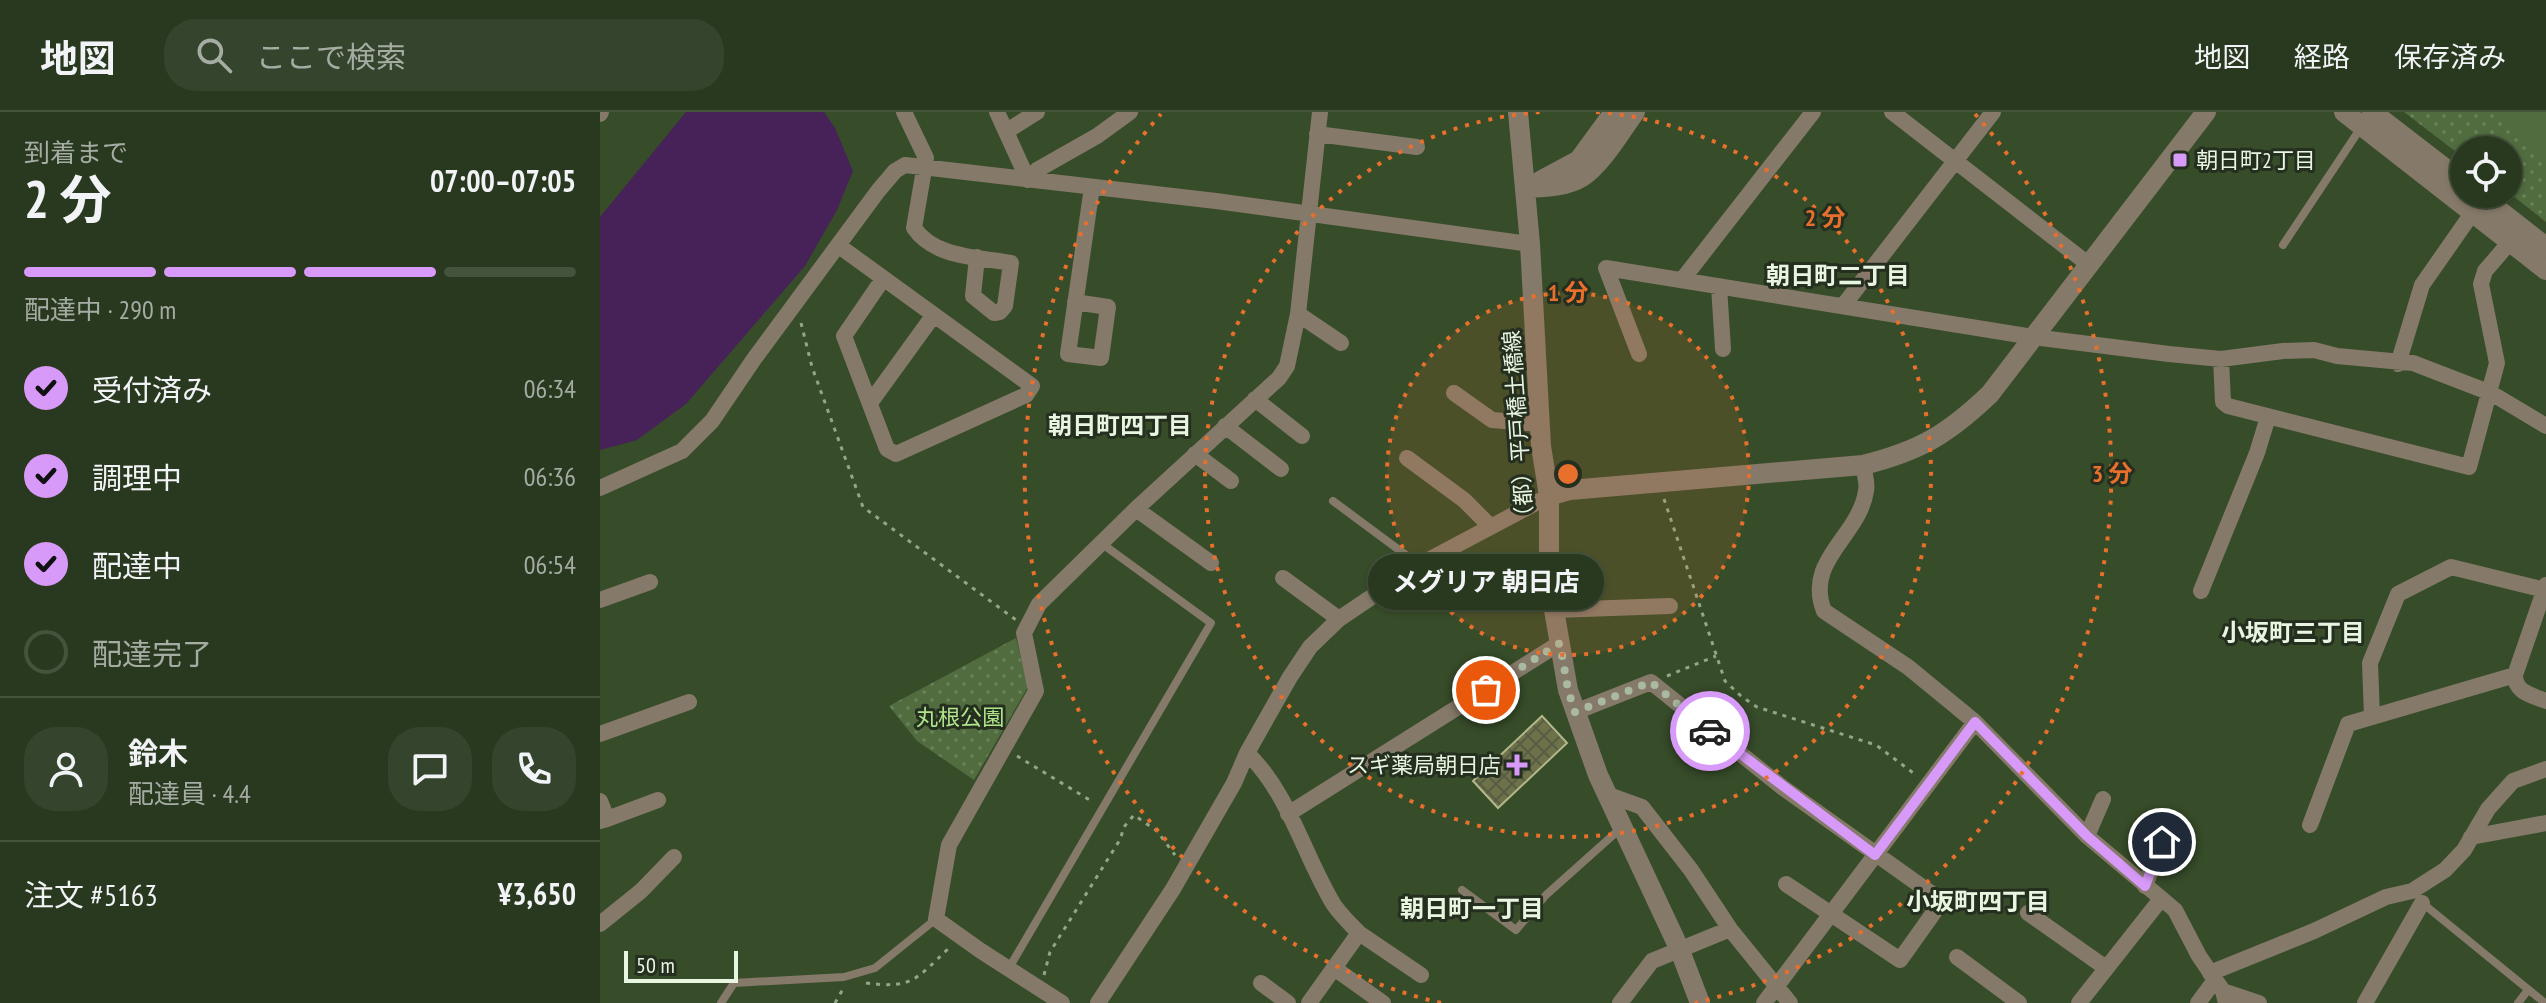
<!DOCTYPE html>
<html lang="ja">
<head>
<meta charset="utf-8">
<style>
	body { margin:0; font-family:"PT Sans Narrow","Noto Sans JP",sans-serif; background:#35442c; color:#f1f3f6; height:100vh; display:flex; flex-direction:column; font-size:30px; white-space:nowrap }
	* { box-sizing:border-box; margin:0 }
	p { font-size:26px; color:#a5aca4 }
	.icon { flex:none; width:44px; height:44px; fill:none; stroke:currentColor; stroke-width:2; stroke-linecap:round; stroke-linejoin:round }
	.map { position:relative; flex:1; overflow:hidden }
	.drawer { display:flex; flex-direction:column; background:#29391f; width:600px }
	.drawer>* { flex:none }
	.controls { position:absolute; left:1850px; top:24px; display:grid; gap:16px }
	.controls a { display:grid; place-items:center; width:72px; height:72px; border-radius:50%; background:#29391f; box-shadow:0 2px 6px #0004,0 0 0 2px #45533d; font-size:40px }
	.scale { position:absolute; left:24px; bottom:20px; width:114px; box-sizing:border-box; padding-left:8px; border:4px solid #e8f5e0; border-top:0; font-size:22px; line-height:28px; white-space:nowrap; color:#e8f5e0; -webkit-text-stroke:6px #252f1f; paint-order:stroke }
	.pin { position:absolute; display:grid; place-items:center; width:68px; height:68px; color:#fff; margin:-34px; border:4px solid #fff; border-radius:50%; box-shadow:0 2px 8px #0007 }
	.courier { position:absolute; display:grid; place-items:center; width:80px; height:80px; margin:-40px; border:6px solid #d89af8; border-radius:50%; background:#fff; color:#222; box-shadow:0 2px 10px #0007 }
	.bubble { position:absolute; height:56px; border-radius:28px; background:#29391f; box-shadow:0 2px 6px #0004,0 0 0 2px #45533d; font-size:26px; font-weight:700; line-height:56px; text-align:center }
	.head em { font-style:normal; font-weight:700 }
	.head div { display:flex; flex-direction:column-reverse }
	.head { display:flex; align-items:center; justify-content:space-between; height:136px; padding:0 24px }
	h1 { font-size:52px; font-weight:700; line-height:60px }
	.bar { display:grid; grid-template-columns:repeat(4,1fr); gap:12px 8px; align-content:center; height:96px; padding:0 24px }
	.bar i { height:10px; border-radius:6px; background:#45533d }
	.bar .selected { background:#d89af8 }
	.bar p { grid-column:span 4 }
	.line { display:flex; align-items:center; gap:20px; padding:0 24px; border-top:2px solid #45533d }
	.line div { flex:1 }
	.round { display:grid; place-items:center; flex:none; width:84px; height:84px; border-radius:32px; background:#35442c }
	ol { padding:0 24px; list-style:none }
	li { display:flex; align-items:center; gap:24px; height:88px }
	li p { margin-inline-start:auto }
	li .icon { padding:8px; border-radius:50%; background:#d89af8; color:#111; stroke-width:4 }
	li:last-child { color:#a5aca4 }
	li i { width:44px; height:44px; border:4px solid #45533d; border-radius:50% }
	header { display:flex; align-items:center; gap:48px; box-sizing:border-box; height:112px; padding:0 40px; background:#29391f; border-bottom:2px solid #45533d }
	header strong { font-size:38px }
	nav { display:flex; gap:44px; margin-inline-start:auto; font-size:28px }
	.search { width:560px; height:72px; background:#35442c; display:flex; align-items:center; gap:20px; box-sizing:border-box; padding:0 28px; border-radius:32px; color:#a5aca4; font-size:30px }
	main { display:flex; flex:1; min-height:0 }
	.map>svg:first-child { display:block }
	.park { fill:url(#park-dots) }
	.garden { fill:#516c3e }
	.water { fill:#472258 }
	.building { fill:url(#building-cross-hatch); stroke:#b2b78a; stroke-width:2 }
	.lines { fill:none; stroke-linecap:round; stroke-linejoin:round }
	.path { stroke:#94a589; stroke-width:3; stroke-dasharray:4 6; stroke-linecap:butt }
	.service { stroke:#857969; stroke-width:8 }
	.minor { stroke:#857969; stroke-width:16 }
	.tertiary { stroke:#857969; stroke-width:20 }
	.done { stroke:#aabaa0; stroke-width:8; stroke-dasharray:0 14.4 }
	.route { stroke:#d89af8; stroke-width:10 }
	.ring { fill:none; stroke:#e8702c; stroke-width:4; stroke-dasharray:4 8 }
	.poi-dot { fill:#d89af8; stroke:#252f1f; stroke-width:3 }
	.labels { text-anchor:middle; stroke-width:6; stroke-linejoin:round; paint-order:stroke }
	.poi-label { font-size:22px; fill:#e8f5e0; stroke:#252f1f; text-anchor:start }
	.street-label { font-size:22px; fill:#e8f5e0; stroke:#252f1f }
	.park-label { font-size:22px; fill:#afe48a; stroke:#252f1f }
	.neighbourhood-label { font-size:24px; font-weight:bold; fill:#e8f5e0; stroke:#252f1f }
	.centre { fill:#e8702c; stroke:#252f1f; stroke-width:4 }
	.ring-label { font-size:24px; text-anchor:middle; font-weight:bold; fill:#e8702c; stroke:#252f1f; stroke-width:6; stroke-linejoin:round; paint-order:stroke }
</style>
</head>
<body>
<header>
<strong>地図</strong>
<div class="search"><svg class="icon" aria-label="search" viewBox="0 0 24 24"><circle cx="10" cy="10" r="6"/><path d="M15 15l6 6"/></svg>ここで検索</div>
<nav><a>地図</a><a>経路</a><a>保存済み</a></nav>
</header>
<main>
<section class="drawer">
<div class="head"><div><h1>2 分</h1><p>到着まで</p></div><em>07:00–07:05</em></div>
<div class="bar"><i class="selected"></i><i class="selected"></i><i class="selected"></i><i></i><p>配達中 · 290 m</p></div>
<ol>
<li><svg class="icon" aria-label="check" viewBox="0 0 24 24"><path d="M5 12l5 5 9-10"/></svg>受付済み<p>06:34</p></li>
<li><svg class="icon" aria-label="check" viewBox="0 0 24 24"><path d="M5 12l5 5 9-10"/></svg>調理中<p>06:36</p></li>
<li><svg class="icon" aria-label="check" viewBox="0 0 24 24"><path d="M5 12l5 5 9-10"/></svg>配達中<p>06:54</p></li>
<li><i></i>配達完了</li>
</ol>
<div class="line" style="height:144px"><a class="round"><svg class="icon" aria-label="person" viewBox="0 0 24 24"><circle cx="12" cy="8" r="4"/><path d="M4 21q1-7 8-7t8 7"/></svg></a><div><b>鈴木</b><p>配達員 · 4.4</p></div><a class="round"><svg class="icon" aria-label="chat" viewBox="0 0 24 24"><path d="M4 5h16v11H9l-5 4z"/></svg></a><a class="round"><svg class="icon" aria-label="phone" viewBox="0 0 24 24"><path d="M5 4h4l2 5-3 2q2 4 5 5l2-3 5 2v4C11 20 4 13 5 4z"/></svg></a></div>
<div class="line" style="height:104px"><div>注文 #5163</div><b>¥3,650</b></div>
</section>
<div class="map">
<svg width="1946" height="891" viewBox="0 0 1946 891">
	<defs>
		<pattern id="park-dots" width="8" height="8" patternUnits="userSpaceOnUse" patternTransform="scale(2)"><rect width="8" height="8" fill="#516c3e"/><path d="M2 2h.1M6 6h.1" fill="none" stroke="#6a825a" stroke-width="1.8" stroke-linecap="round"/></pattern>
		<pattern id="building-cross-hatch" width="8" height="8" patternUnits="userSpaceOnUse" patternTransform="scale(2)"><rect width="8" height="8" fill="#6d7248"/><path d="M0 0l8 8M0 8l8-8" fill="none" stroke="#585c45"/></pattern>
	</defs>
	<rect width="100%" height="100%" fill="#374c29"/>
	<!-- park -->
	<path class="park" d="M1804 0H1946V110L1908 80V38H1864V46Z
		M416 526 428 575 374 668 317 629 289 594Z"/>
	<!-- garden -->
	<path class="garden" d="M1903 0H1946V46L1913 16Z"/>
	<!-- water -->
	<path class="water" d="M86 0H224L235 16 253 59 237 98 205 154 86 292 37 328 0 338V105Z"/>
	<!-- building -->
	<path class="building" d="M942 604 967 631 898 696 873 669Z"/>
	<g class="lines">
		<!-- path -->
		<path class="path" d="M201 211 212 255 263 395 416 508
			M1064 387 1125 569 1142 585 1157 595 1276 633 1316 663
			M1067 564 1116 544
			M417 644 493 690
			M444 863 450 840 521 726 523 716 534 703 557 719 575 743
			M266 871C313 877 316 867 349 836
			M235 891 243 877"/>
		<!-- service -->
		<path class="service" d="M1683 133 1762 14
			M733 389 818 452
			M862 778 916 818 946 783 1021 716
			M1821 790 1945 891
			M409 856 611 511 501 431
			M121 891 134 871 244 865 275 856 336 807
			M1918 891 1928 878"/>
		<!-- minor -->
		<path class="minor" d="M304 0 326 46 314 116C335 146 377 145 411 151L405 194 400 200 394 201 373 184 377 145
			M397 0 428 68
			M1292 0 1488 152
			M0 2 1 0
			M407 19 437 0
			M717 22 817 35
			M428 68 437 58 497 24 530 0
			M239 134 432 274 426 283 296 342 287 337 244 224 283 167
			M1082 168 1213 0
			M1119 174 1123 237
			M475 190 508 195 501 246 468 242 492 75
			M1243 194 1393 0
			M698 202 741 231
			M1039 242 1006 156 1433 225 1569 242 1621 247 1683 239 1714 238 1737 244 1813 251 1891 281 1946 314
			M1621 247 1623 290 1628 294 1869 355 1897 251 1881 172 1885 159 1910 130
			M1798 252 1822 173 1873 100
			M854 281 892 308 940 312
			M655 287 702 324
			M270 291 333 204
			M625 314 681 357
			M595 342 631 369
			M807 346 864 388 890 414
			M1263 353C1264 361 1268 371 1266 379 1259 425 1204 448 1224 499L1308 555 1375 610 1487 724 1575 798 1599 844 1623 879 1626 891
			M0 376 82 339 112 309 154 247 278 79 295 59 305 53 616 89 930 132
			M536 397 611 451
			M683 466 739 507
			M1946 473 1915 563C1915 581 1932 583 1946 589
			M1601 479 1657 341 1668 305
			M0 488 50 470
			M954 498 1070 494
			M975 600 1051 570 1182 675 1342 789 1300 848 1186 772
			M1772 605 1770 551 1798 482 1851 455 1945 478
			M0 622 89 590
			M647 641C689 681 704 744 734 793 741 803 750 812 759 821L734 856 783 891
			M1006 682 1042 695 1091 758 1130 817 1190 891
			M0 689 7 707 0 709
			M688 702 960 531
			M7 707 58 688
			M1710 713 1748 612 1915 563
			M1487 724 1503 687
			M1871 725 1946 711
			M1545 774 1570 708
			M1428 801 1506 856
			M0 812 41 779 74 745
			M759 821 821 863
			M1357 845 1419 891
			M1610 861 1714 819 1786 785 1812 779 1845 758 1864 738 1888 697 1913 669 1946 657
			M661 871 688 891
			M1623 879 1659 891
			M462 891 381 839 336 807 349 733 436 579 424 521 439 492 536 397 679 266 687 254 698 202 720 0
			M498 891 573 777 634 671 647 641 690 565 710 535 739 507 819 453 949 384
			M709 891 734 856
			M1020 891 1052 849 1130 817
			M1164 891 1375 610
			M1479 891 1561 787
			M1598 891 1615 868
			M1765 891 1822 791"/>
		<!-- tertiary -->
		<path class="tertiary" d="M918 0 930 132 941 334 949 384V444L954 498 968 578 998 663 1079 836 1100 891
			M1744 0 1946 158
			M1772 0 1864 71
			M940 69 979 48 1014 0
			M926 76C944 75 966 75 982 65 1002 52 1021 19 1035 0
			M1878 82 1946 135
			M949 384 970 378 1263 353C1320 339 1348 322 1390 282L1606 0"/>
	</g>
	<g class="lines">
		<!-- done -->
		<path class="done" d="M886 578 960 531 968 578 975 600 1051 570 1110 619"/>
		<!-- route -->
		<path class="route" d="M1110 619 1275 743 1375 610 1487 724 1545 774 1562 730"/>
	</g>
	<!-- distance rings -->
	<circle cx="968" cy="362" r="181" fill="#e8702c" fill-opacity=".12"/>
	<g class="ring">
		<circle cx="968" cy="362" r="181"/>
		<path d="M996 0A363 363 0 1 1 940 0"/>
		<path d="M841 891A544 544 0 0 1 561 2M1375 2A544 544 0 0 1 1095 891"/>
	</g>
	<!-- markers -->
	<g class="poi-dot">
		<rect x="1572" y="40" width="16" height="16" rx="4"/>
		<path d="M913 641h8v8h8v8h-8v8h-8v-8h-8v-8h8z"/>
	</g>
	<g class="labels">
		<!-- poi labels -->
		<g class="poi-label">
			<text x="1596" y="56">朝日町2丁目</text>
			<text x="901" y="661" text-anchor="end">スギ薬局朝日店</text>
		</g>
		<!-- street labels -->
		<g class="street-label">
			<text transform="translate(918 317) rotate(-94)" y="8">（都）平戸橋土橋線</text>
		</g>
		<!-- park labels -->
		<g class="park-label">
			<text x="360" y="613">丸根公園</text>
		</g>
		<!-- neighbourhood labels -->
		<g class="neighbourhood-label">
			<text x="1238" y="172">朝日町二丁目</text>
			<text x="520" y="322">朝日町四丁目</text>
			<text x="1693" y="529">小坂町三丁目</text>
			<text x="1378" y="798">小坂町四丁目</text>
			<text x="872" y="805">朝日町一丁目</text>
		</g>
	</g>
	<circle cx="968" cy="362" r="12" class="centre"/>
	<g class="ring-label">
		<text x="1225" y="114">2 分</text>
		<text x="968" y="189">1 分</text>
		<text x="1512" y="370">3 分</text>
	</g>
</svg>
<div class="controls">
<a><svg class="icon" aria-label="locate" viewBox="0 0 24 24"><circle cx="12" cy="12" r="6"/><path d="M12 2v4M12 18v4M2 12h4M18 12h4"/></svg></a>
</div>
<div class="scale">50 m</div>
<div class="pin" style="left:886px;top:578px;background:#ea580c"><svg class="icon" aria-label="bag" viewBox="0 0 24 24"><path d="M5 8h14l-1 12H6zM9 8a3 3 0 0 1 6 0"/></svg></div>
<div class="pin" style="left:1562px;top:730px;background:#1f2937"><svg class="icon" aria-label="home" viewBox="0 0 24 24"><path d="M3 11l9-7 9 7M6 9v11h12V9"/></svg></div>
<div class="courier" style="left:1110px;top:619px"><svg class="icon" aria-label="car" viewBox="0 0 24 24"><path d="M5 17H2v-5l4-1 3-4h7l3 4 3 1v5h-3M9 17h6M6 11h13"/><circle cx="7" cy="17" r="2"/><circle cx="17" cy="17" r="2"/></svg></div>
<div class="bubble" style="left:768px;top:442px;width:236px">メグリア 朝日店</div>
</div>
</main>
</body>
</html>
